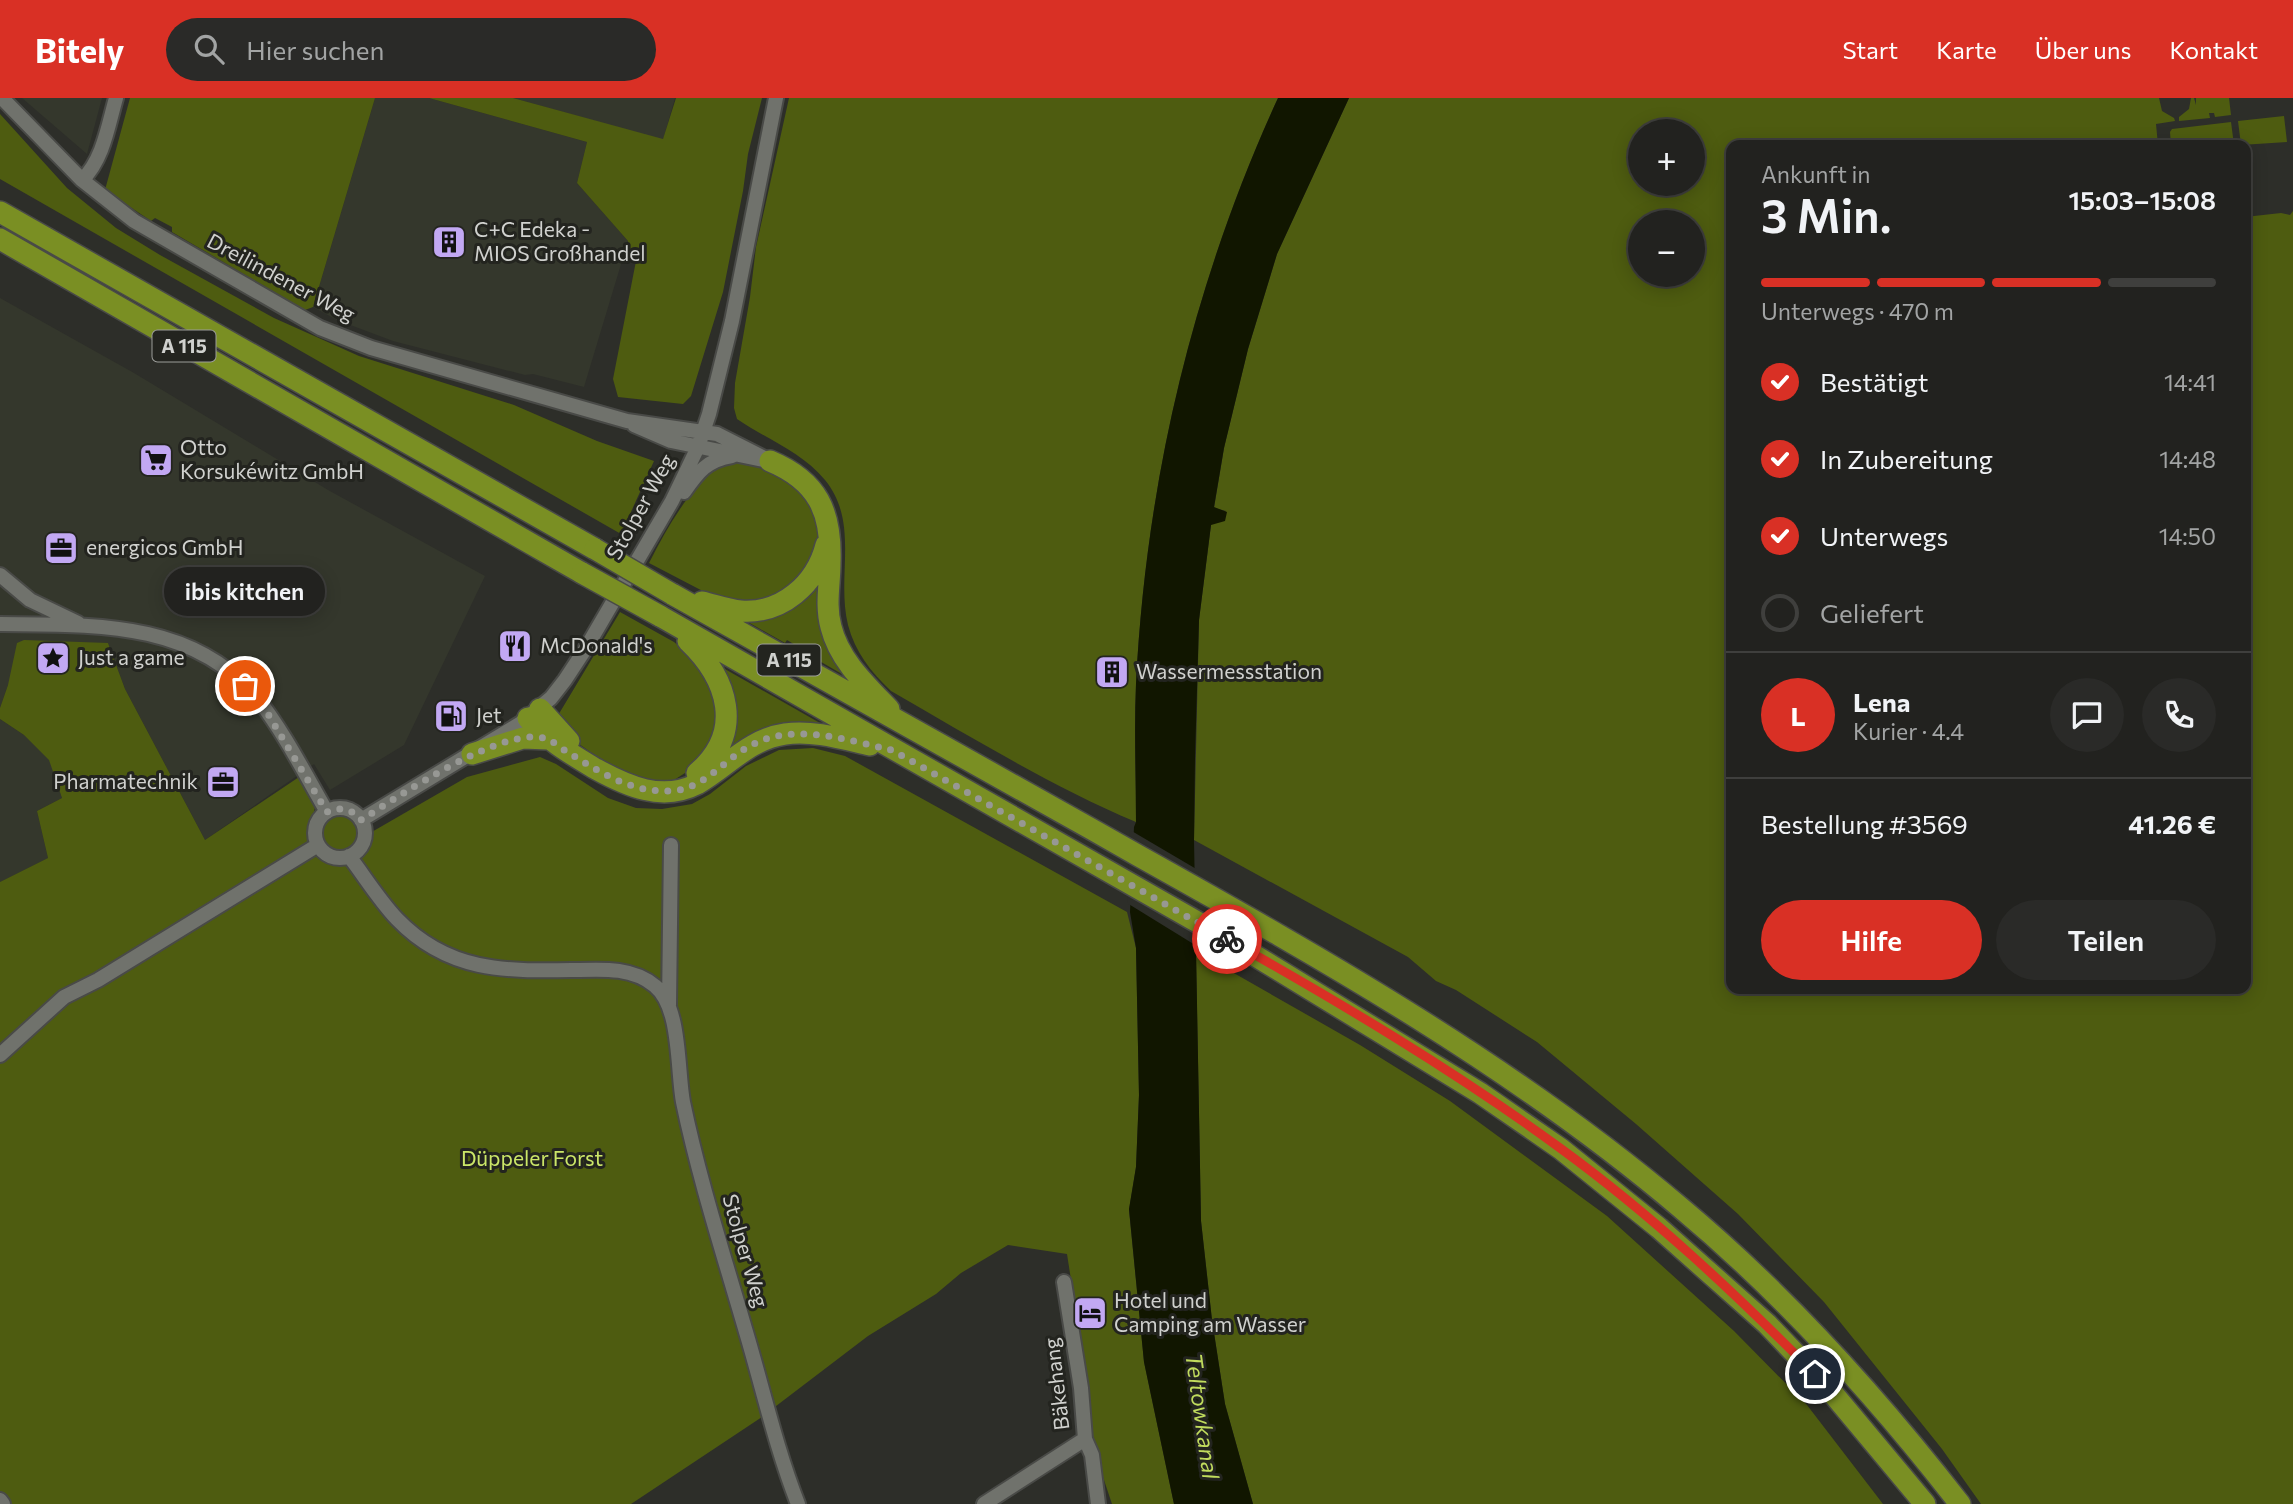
<!DOCTYPE html>
<html lang="de">
<head>
<meta charset="utf-8">
<style>
	body { margin:0; font-family:Commissioner,sans-serif; background:#2a2a28; color:#f1f3f6; height:100vh; display:flex; flex-direction:column; font-size:26px; white-space:nowrap }
	* { box-sizing:border-box; margin:0 }
	p { font-size:23px; color:#a2a4a4 }
	.icon { flex:none; width:38px; height:38px; fill:none; stroke:currentColor; stroke-width:2; stroke-linecap:round; stroke-linejoin:round }
	.map { position:relative; flex:1; overflow:hidden }
	.side { position:absolute; left:1726px; top:42px; width:525px; height:854px; display:flex; flex-direction:column; background:#22221f; border-radius:14px; box-shadow:0 4px 18px #0003,0 0 0 2px #3f3f3d }
	.side>* { flex:none }
	.tools { position:absolute; left:1628px; top:21px; display:grid; gap:14px }
	.tools a { display:grid; place-items:center; width:77px; height:77px; border-radius:50%; background:#22221f; box-shadow:0 4px 18px #0003,0 0 0 2px #3f3f3d; font-size:35px }
	.pin { position:absolute; display:grid; place-items:center; width:60px; height:60px; color:#fff; margin:-30px; border:4px solid #fff; border-radius:50%; box-shadow:0 2px 7px #0007 }
	.courier { position:absolute; display:grid; place-items:center; width:70px; height:70px; margin:-35px; border:5px solid #d93025; border-radius:50%; background:#fff; color:#222; box-shadow:0 2px 9px #0007 }
	.bubble { position:absolute; height:49px; border-radius:24px; background:#22221f; box-shadow:0 4px 18px #0003,0 0 0 2px #3f3f3d; font-size:23px; font-weight:600; line-height:49px; text-align:center }
	.overview em { font-style:normal; font-weight:600 }
	.overview div { display:flex; flex-direction:column-reverse }
	.overview { display:flex; align-items:center; justify-content:space-between; height:119px; padding:0 35px }
	h1 { font-size:46px; font-weight:600; line-height:52px }
	.bar { display:grid; grid-template-columns:repeat(4,1fr); gap:10px 7px; align-content:center; height:84px; padding:0 35px }
	.bar i { height:9px; border-radius:5px; background:#3f3f3d }
	.bar .active { background:#d93025 }
	.bar p { grid-column:span 4 }
	.line { display:flex; align-items:center; gap:18px; padding:0 35px; border-top:2px solid #3f3f3d }
	.line div { flex:1 }
	.round { display:grid; place-items:center; flex:none; width:74px; height:74px; border-radius:37px; background:#2a2a28 }
	ol { padding:0 35px; list-style:none }
	li { display:flex; align-items:center; gap:21px; height:77px }
	li p { margin-inline-start:auto }
	li .icon { padding:7px; border-radius:50%; background:#d93025; color:#fff; stroke-width:4 }
	li:last-child { color:#a2a4a4 }
	li i { width:38px; height:38px; border:4px solid #3f3f3d; border-radius:50% }
	.action { display:flex; gap:14px; margin-top:auto; padding:14px 35px }
	.action a { flex:1; height:80px; border-radius:42px; background:#d93025; color:#fff; font-size:28px; font-weight:600; line-height:80px; text-align:center }
	.action a+a { background:#2a2a28; color:#f1f3f6 }
	header { display:flex; align-items:center; gap:42px; box-sizing:border-box; height:98px; padding:0 35px; background:#d93025; color:#fff }
	header strong { font-size:33px }
	nav { display:flex; gap:38px; margin-inline-start:auto; font-size:24px }
	.search { width:490px; height:63px; background:#2a2a28; display:flex; align-items:center; gap:18px; box-sizing:border-box; padding:0 24px; border-radius:38px; color:#a2a4a4; font-size:26px }
	.map>svg:first-child { display:block }
	.built { fill:#34372c }
	.green { fill:#4e5c10; fill-rule:evenodd }
	.water { fill:#111600 }
	.pier { fill:#2d2e29 }
	.lines { fill:none; stroke-linecap:round; stroke-linejoin:round }
	.minor-casing { stroke:#494a47; stroke-width:18 }
	.highway-casing { stroke:#494a47; stroke-width:24 }
	.minor { stroke:#70726c; stroke-width:14 }
	.highway { stroke:#7a8f23; stroke-width:21 }
	.highway-bridge-casing { stroke:#494a47; stroke-width:24; stroke-linecap:butt }
	.highway-bridge { stroke:#7a8f23; stroke-width:21 }
	.done { stroke:#979894; stroke-width:7; stroke-dasharray:0 12.6 }
	.route { stroke:#d93025; stroke-width:9 }
	.labels { text-anchor:middle; stroke-width:6; stroke-linejoin:round; paint-order:stroke }
	.shield { fill:#23241f; stroke:#9c9d9a; stroke-width:2 }
	.shield-label { font-size:19px; font-weight:bold; fill:#d0d1ce }
	.poi-label { font-size:21px; fill:#d0d1ce; stroke:#23241f; text-anchor:start }
	.street-label { font-size:21px; fill:#d0d1ce; stroke:#23241f }
	.park-label { font-size:21px; fill:#cbe668; stroke:#23241f }
	.water-label { font-size:23px; font-style:italic; fill:#c0db5d; stroke:#23241f }
</style>
</head>
<body>
<header>
<strong>Bitely</strong>
<div class="search"><svg class="icon" aria-label="search" viewBox="0 0 24 24"><circle cx="10" cy="10" r="6"/><path d="M15 15l6 6"/></svg>Hier suchen</div>
<nav><a>Start</a><a>Karte</a><a>Über uns</a><a>Kontakt</a></nav>
</header>
<div class="map">
<svg width="2293" height="1406" viewBox="0 0 2293 1406">
	<rect width="100%" height="100%" fill="#2d2e29"/>
	<!-- built -->
	<path class="built" d="M22 0H102L87 56Z
		M375 0H429L587 44 577 85 628 143 584 289 533 276 525 277 393 243 337 222 313 209Z
		M513 0H675L663 42Z
		M0 200 134 275 328 392 485 478 404 647 330 692 314 666 205 742 125 591 108 545 8 587 0 610Z
		M0 621 24 637 50 662 62 700 37 713 48 760 0 784Z"/>
	<!-- green -->
	<path class="green" d="M130 0H375L313 209 305 212 172 134V129L155 120 151 123 105 92Z
		M429 0H513L663 41 676 0H762L748 56 743 93 723 194 691 298 683 306 618 299 613 281 636 163 629 153 628 143 577 85 587 44Z
		M789 0H1278C1193 185 1146 383 1136 586 1134 632 1136 678 1136 724 1051 688 971 639 891 593 871 574 855 554 848 527 836 478 860 425 825 382 802 354 766 341 737 321L734 310 735 285 750 199 756 149Z
		M1349 0H2159L2162 13 2174 20 2175 23 2156 26 2158 47H1731V891H2245V119L2281 115 2290 117 2293 113V1406H1981L1942 1351 1824 1204 1738 1116 1636 1026 1537 944 1456 892 1436 883 1408 859 1194 742 1199 522 1211 427 1226 413 1214 410 1224 350 1248 251 1277 156ZM1640 33H1692V86H1640ZM1640 124H1692V177H1640Z
		M2191 0H2194L2196 7V0H2229L2231 17 2215 19 2214 15H2209L2210 20 2179 23V19L2189 11Z
		M0 16 67 90 116 130 160 157 274 220 359 258 514 307 597 343 654 363 621 436 0 81Z
		M2284 18 2287 44 2241 47 2238 23Z
		M2231 24 2234 47H2171L2170 34 2172 31Z
		M723 363H740L784 378 797 388 814 412 818 431 817 450 799 484 762 505 718 501 649 465C669 426 689 391 723 363Z
		M818 475 854 583 797 550V548L787 542 785 545 739 519Z
		M620 514 674 544 700 566 712 585 718 633 696 668 674 682 648 684 623 677 579 646 557 619Z
		M24 542 108 545 125 591 205 742 299 679 315 709 308 746 310 759C320 757 341 765 352 768L364 758 370 735 467 679 540 659 556 666 608 700 636 710 662 711 692 706 710 696 746 668 779 652 813 650 845 658 1127 814 1136 850 1139 997 1136 1069 1129 1112 1144 1264 1174 1406H1112L1091 1343 1087 1285 1067 1156 1008 1147 961 1175 936 1196 868 1238 759 1321 631 1406H0V784L48 760 37 713 62 700 49 662 24 637 0 621V610L8 587 17 545Z
		M709 562 834 633 715 663 721 651Z
		M320 734a19 19 0 1 1 38 0a19 19 0 1 1-38 0Z
		M1196 858 1225 870 1360 947 1450 1003 1607 1118 1734 1233 1807 1307 1883 1406H1253L1225 1306 1212 1222 1201 1123Z"/>
	<!-- water -->
	<path class="water" d="M1278 0H1349L1277 156 1248 251 1224 350 1214 409 1227 414 1225 423 1211 427 1199 522 1195 660 1194 742 1201 1123 1212 1222 1225 1306 1253 1406H1174L1144 1264 1129 1111 1136 1069 1139 997 1136 850 1130 814 1134 729 1136 724C1136 678 1134 632 1136 586 1146 383 1193 185 1278 0Z"/>
	<!-- pier -->
	<path class="pier" d="M1130 732 1198 772 1200 850 1127 805Z"/>
	<g class="lines">
		<!-- minor casing -->
		<g class="minor-casing">
			<path id="minor" d="M2 0 82 82 134 123 320 230 371 250 627 323 717 336 770 363
				M82 82C103 62 108 28 116 0
				M634 327 671 343 763 362
				M684 394C698 374 707 362 732 358
				M0 477 30 502 78 525
				M0 526C93 527 192 522 257 600 284 634 305 676 327 714
				M315 735a25 25 0 1 1 50 0a25 25 0 1 1-50 0Z
				M361 722 521 625 551 600 565 582 586 550 672 403 698 349 709 316 732 223 776 0
				M349 758C365 779 379 802 397 821 450 876 509 873 579 872 605 871 634 870 655 888 681 909 677 972 683 1004 699 1081 724 1158 746 1234 763 1291 776 1350 798 1406
				M669 907 671 747
				M0 957 64 899 98 882 318 747
				M1064 1184 1081 1290 1085 1341 1092 1357 1098 1406
				M0 1402 3 1406
				M984 1406 1085 1341"/>
		</g>
		<!-- highway casing -->
		<g class="highway-casing">
			<path id="highway" d="M0 114 595 451
				M0 141 582 475
				M770 363C818 383 832 414 830 465 830 486 825 507 831 529 839 562 866 587 889 611
				M672 496C828 584 984 670 1139 758 1327 863 1516 970 1681 1110 1785 1197 1877 1299 1960 1406
				M702 504C715 507 728 512 741 513 782 516 816 486 826 447
				M660 518 1236 846 1480 995 1561 1051 1659 1130 1767 1226 1830 1292 1925 1406
				M688 543C728 581 745 634 697 675
				M540 611 569 643
				M528 620C548 643 571 656 596 671 627 688 662 704 697 686 727 669 749 641 785 636 813 632 843 641 870 647
				M472 656 523 640 548 641"/>
		</g>
		<!-- minor -->
		<use href="#minor" class="minor"/>
		<!-- highway -->
		<use href="#highway" class="highway"/>
		<!-- highway-bridge casing -->
		<g class="highway-bridge-casing">
			<path id="highway-bridge" d="M595 451 672 496
				M582 475 660 518"/>
		</g>
		<!-- highway-bridge -->
		<use href="#highway-bridge" class="highway-bridge"/>
	</g>
	<g class="lines">
		<!-- done -->
		<path class="done" d="M245 588 268 616 327 714C341 708 352 711 361 722 398 699 504 626 547 641 553 643 562 651 569 655 601 675 632 695 671 693 703 691 722 664 748 649 792 623 846 642 892 652L1227 841"/>
		<!-- route -->
		<path class="route" d="M1227 841C1341 905 1455 973 1560 1050 1652 1117 1735 1195 1815 1276"/>
	</g>
	<!-- icons -->
	<defs>
		<g id="building-square" transform="scale(1.75)"><rect x="-9" y="-9" width="18" height="18" rx="4" fill="#c2a8f3" stroke="#23241f"/><path d="M-4-6H4V6H1V3H-1V6H-4ZM-2.5-4.3h1.7v1.8h-1.7ZM.8-4.3h1.7v1.8H.8ZM-2.5-1h1.7V.8h-1.7ZM.8-1h1.7V.8H.8Z" fill="#111"/></g>
		<g id="supermarket-square" transform="scale(1.75)"><rect x="-9" y="-9" width="18" height="18" rx="4" fill="#c2a8f3" stroke="#23241f"/><path d="M-6-5.5h2.5l.6 2H6L4.5 2H-2.5L-4.4-4H-6ZM-1.5 3.2a1.3 1.3 0 1 0 .1 0ZM3 3.2a1.3 1.3 0 1 0 .1 0Z" fill="#111"/></g>
		<g id="office-square" transform="scale(1.75)"><rect x="-9" y="-9" width="18" height="18" rx="4" fill="#c2a8f3" stroke="#23241f"/><path d="M-6-3h4V-5.5h4V-3h4V5H-6ZM-1-4.5V-3h2v-1.5ZM-6 0V1H6V0Z" fill="#111"/></g>
		<g id="restaurant-square" transform="scale(1.75)"><rect x="-9" y="-9" width="18" height="18" rx="4" fill="#c2a8f3" stroke="#23241f"/><path d="M-5-6h1v4h1v-4h1v4h1v-4h1v5L-1.5 .5V6h-2V.5L-5-1ZM5-6V6H3V1.5H1.5Q1.5-4 5-6Z" fill="#111"/></g>
		<g id="sight-square" transform="scale(1.75)"><rect x="-9" y="-9" width="18" height="18" rx="4" fill="#c2a8f3" stroke="#23241f"/><path d="M0-6L1.8-2.2L6-1.7L2.9 1.2L3.7 5.4L0 3.3L-3.7 5.4L-2.9 1.2L-6-1.7L-1.8-2.2Z" fill="#111"/></g>
		<g id="fuel-square" transform="scale(1.75)"><rect x="-9" y="-9" width="18" height="18" rx="4" fill="#c2a8f3" stroke="#23241f"/><path d="M-5.5-6h7V0h2V4h1.3V-2.5L3-4.5l.8-.8L6-3V5H2.5V1h-1V6h-7ZM-4.2-4.7v3.2H.2V-4.7Z" fill="#111"/></g>
		<g id="hotel-square" transform="scale(1.75)"><rect x="-9" y="-9" width="18" height="18" rx="4" fill="#c2a8f3" stroke="#23241f"/><path d="M-6-4.5h1.5V1H6V5H4.5V3h-9V5H-6ZM-4 0a1.8 1.8 0 1 1 3.6 0ZM.5 0V-2.5h3Q6-2.5 6 0Z" fill="#111"/></g>
	</defs>
	<g fill-rule="evenodd">
		<use href="#building-square" x="449" y="144"/>
		<use href="#supermarket-square" x="156" y="362"/>
		<use href="#office-square" x="61" y="450"/>
		<use href="#restaurant-square" x="515" y="548"/>
		<use href="#sight-square" x="53" y="560"/>
		<use href="#building-square" x="1112" y="574"/>
		<use href="#fuel-square" x="451" y="618"/>
		<use href="#office-square" x="223" y="684"/>
		<use href="#hotel-square" x="1090" y="1215"/>
	</g>
	<g class="labels">
		<!-- shield labels -->
		<g class="shield">
			<rect x="152.5" y="232.5" width="63" height="31" rx="5"/>
			<rect x="757.5" y="546.5" width="63" height="31" rx="5"/>
		</g>
		<g class="shield-label">
			<text x="184" y="255">A 115</text>
			<text x="789" y="569">A 115</text>
		</g>
		<!-- poi labels -->
		<g class="poi-label">
			<text x="474" y="139">C+C Edeka -<tspan x="474" dy="24">MIOS Großhandel</tspan></text>
			<text x="180" y="357">Otto<tspan x="180" dy="24">Korsukéwitz GmbH</tspan></text>
			<text x="86" y="457">energicos GmbH</text>
			<text x="540" y="555">McDonald's</text>
			<text x="78" y="567">Just a game</text>
			<text x="1136" y="581">Wassermessstation</text>
			<text x="476" y="625">Jet</text>
			<text x="198" y="691" text-anchor="end">Pharmatechnik</text>
			<text x="1114" y="1210">Hotel und<tspan x="1114" dy="24">Camping am Wasser</tspan></text>
		</g>
		<!-- street labels -->
		<g class="street-label">
			<text transform="translate(281 180) rotate(28)" y="7">Dreilindener Weg</text>
			<text transform="translate(641 409) rotate(-61)" y="7">Stolper Weg</text>
			<text transform="translate(745 1153) rotate(74)" y="7">Stolper Weg</text>
			<text transform="translate(1057 1286) rotate(-97)" y="7">Bäkehang</text>
		</g>
		<!-- park labels -->
		<g class="park-label">
			<text x="532" y="1068">Düppeler Forst</text>
		</g>
		<!-- water labels -->
		<g class="water-label">
			<text transform="translate(1202 1318) rotate(82)" y="8">Teltowkanal</text>
		</g>
	</g>
</svg>
<div class="tools">
<a>+</a>
<a>−</a>
</div>
<div class="pin" style="left:245px;top:588px;background:#ea580c"><svg class="icon" aria-label="bag" viewBox="0 0 24 24"><path d="M5 8h14l-1 12H6zM9 8a3 3 0 0 1 6 0"/></svg></div>
<div class="pin" style="left:1815px;top:1276px;background:#1f2937"><svg class="icon" aria-label="home" viewBox="0 0 24 24"><path d="M3 11l9-7 9 7M6 9v11h12V9"/></svg></div>
<div class="courier" style="left:1227px;top:841px"><svg class="icon" aria-label="bike" viewBox="0 0 24 24"><circle cx="6" cy="16" r="4"/><circle cx="18" cy="16" r="4"/><path d="M6 16l4-8h5l3 8M10 8l3 8H6M13 5h3"/></svg></div>
<div class="bubble" style="left:164px;top:469px;width:161px">ibis kitchen</div>
<section class="side">
<div class="overview"><div><h1>3 Min.</h1><p>Ankunft in</p></div><em>15:03–15:08</em></div>
<div class="bar"><i class="active"></i><i class="active"></i><i class="active"></i><i></i><p>Unterwegs · 470 m</p></div>
<ol>
<li><svg class="icon" aria-label="check" viewBox="0 0 24 24"><path d="M5 12l5 5 9-10"/></svg>Bestätigt<p>14:41</p></li>
<li><svg class="icon" aria-label="check" viewBox="0 0 24 24"><path d="M5 12l5 5 9-10"/></svg>In Zubereitung<p>14:48</p></li>
<li><svg class="icon" aria-label="check" viewBox="0 0 24 24"><path d="M5 12l5 5 9-10"/></svg>Unterwegs<p>14:50</p></li>
<li><i></i>Geliefert</li>
</ol>
<div class="line" style="height:126px"><b class="round" style="background:#d93025;color:#fff">L</b><div><b>Lena</b><p>Kurier · 4.4</p></div><a class="round"><svg class="icon" aria-label="chat" viewBox="0 0 24 24"><path d="M4 5h16v11H9l-5 4z"/></svg></a><a class="round"><svg class="icon" aria-label="phone" viewBox="0 0 24 24"><path d="M5 4h4l2 5-3 2q2 4 5 5l2-3 5 2v4C11 20 4 13 5 4z"/></svg></a></div>
<div class="line" style="height:91px"><div>Bestellung #3569</div><b>41.26 €</b></div>
<div class="action"><a>Hilfe</a><a>Teilen</a></div>
</section>
</div>
</body>
</html>
